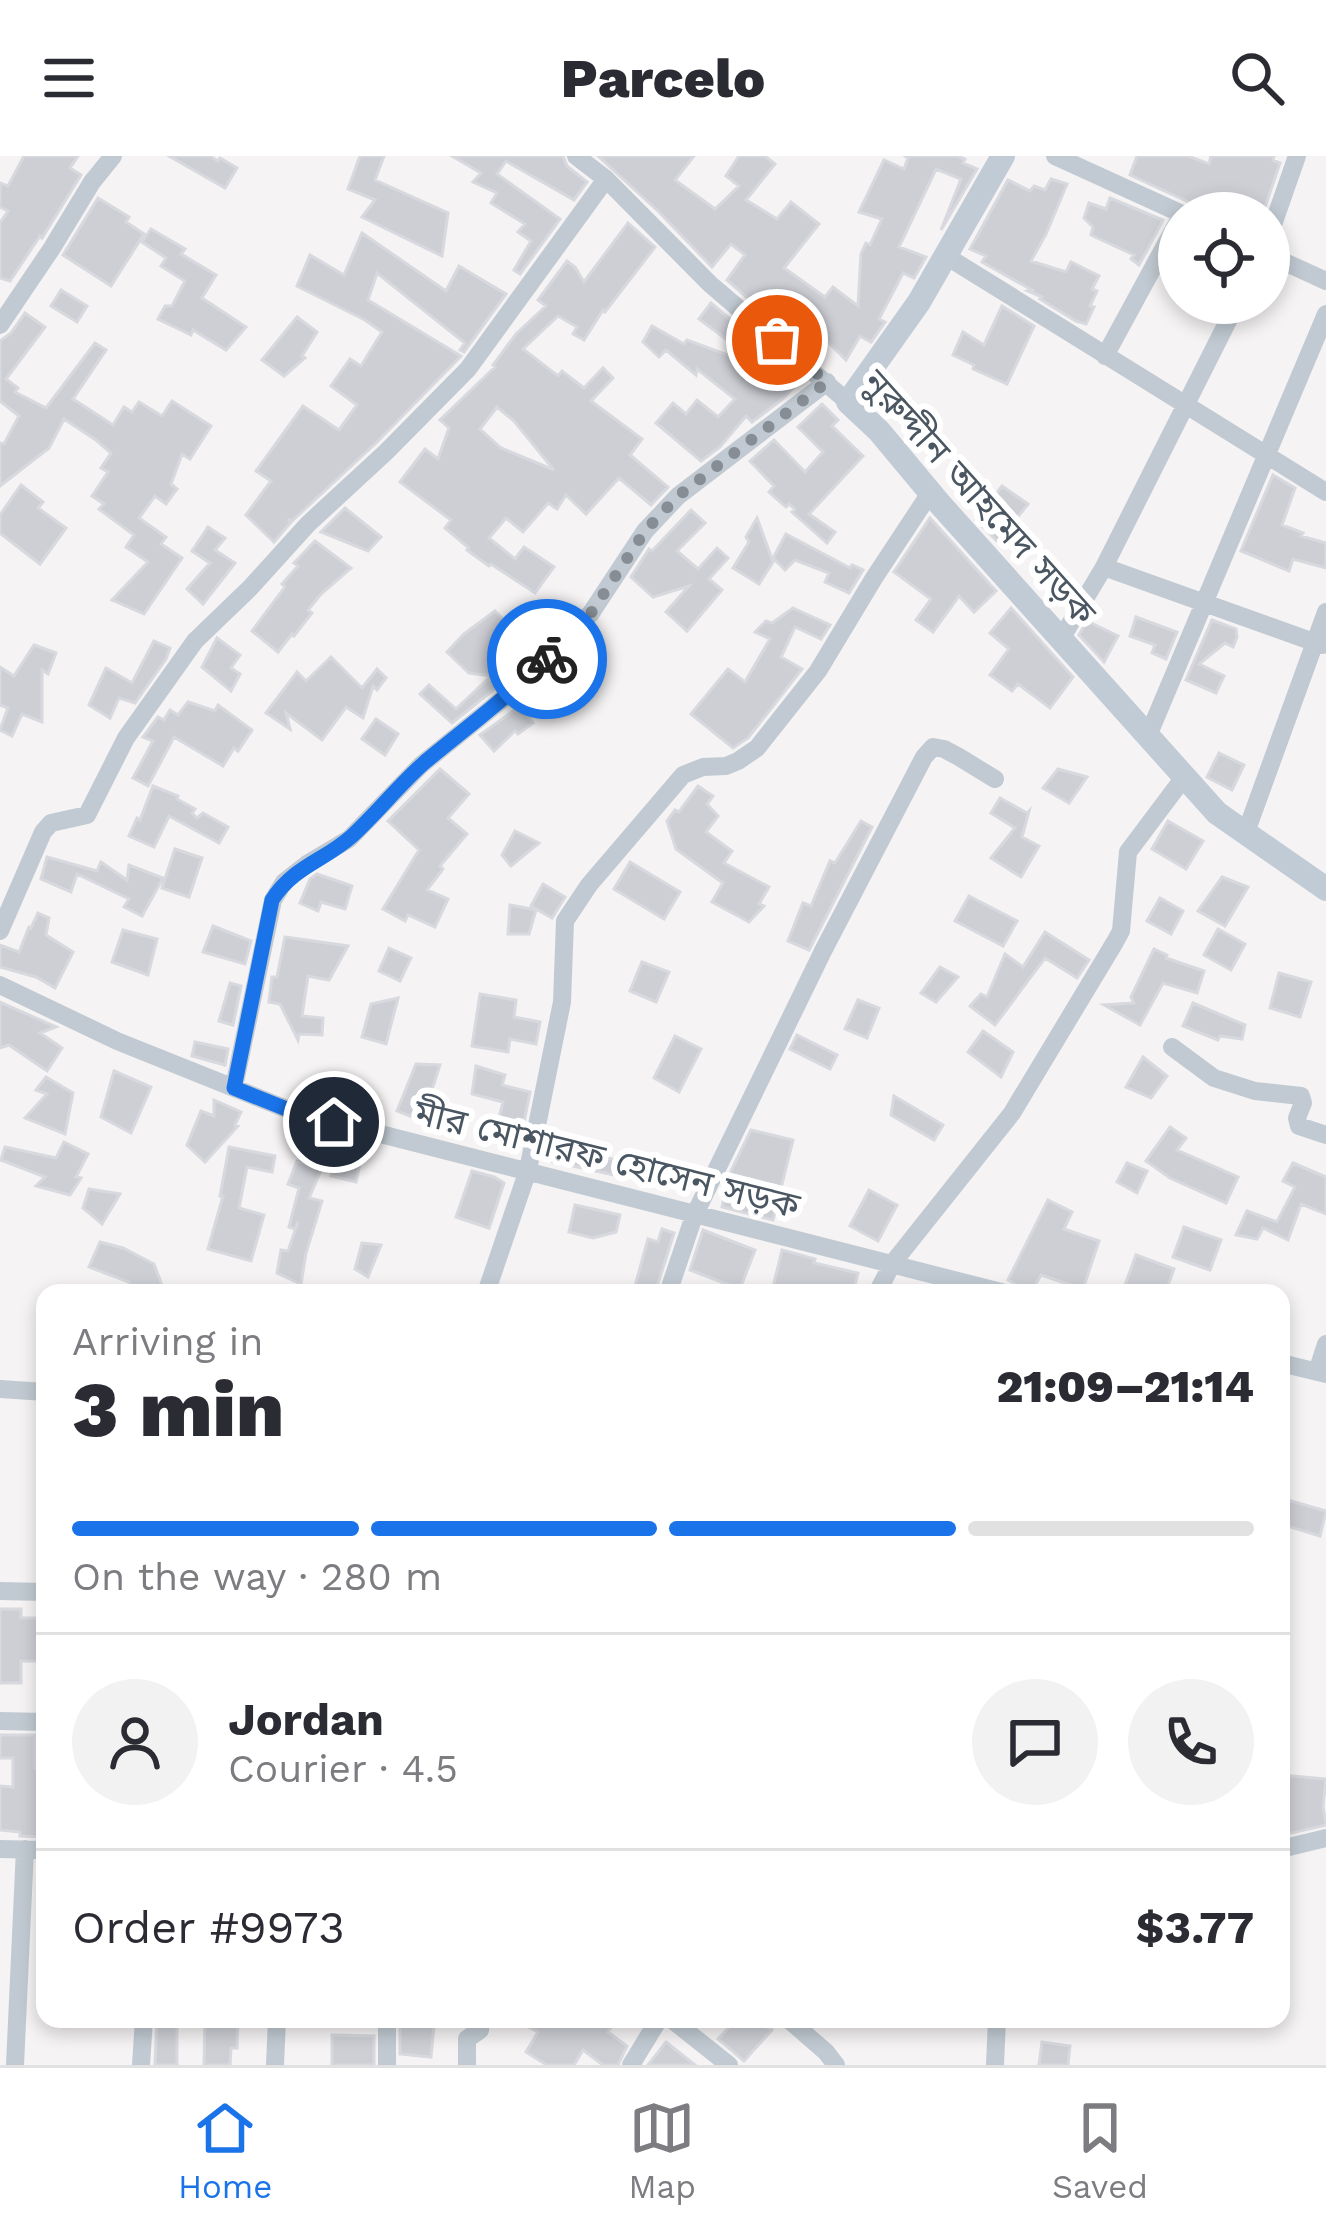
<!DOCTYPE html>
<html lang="en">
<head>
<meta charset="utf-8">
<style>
	body { margin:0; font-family:"Work Sans","Noto Sans Bengali",sans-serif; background:#f2f2f3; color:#2b2b33; height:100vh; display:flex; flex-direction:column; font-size:45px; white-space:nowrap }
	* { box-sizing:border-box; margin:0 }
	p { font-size:39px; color:#7c7c81 }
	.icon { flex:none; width:66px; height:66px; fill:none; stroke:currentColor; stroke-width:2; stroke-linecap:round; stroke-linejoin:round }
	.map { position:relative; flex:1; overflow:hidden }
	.panel { position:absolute; left:36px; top:1128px; width:1254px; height:744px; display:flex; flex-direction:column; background:#fff; border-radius:24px; box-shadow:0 6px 18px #0003 }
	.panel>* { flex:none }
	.tools { position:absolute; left:1158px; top:36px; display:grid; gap:24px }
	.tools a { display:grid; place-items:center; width:132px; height:132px; border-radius:50%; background:#fff; box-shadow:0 6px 18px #0003; font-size:60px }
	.pin { position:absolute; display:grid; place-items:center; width:102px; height:102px; color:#fff; margin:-51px; border:6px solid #fff; border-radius:50%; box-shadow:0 3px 12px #0007 }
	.courier { position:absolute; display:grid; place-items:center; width:120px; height:120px; margin:-60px; border:9px solid #1a73e8; border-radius:50%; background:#fff; color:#222; box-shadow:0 3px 15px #0007 }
	.head em { font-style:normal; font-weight:800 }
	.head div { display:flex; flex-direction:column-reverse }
	.head { display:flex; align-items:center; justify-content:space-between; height:204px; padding:0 36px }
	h1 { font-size:78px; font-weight:800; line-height:90px }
	.bar { display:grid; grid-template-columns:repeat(4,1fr); gap:18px 12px; align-content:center; height:144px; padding:0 36px }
	.bar i { height:15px; border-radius:9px; background:#e1e1e2 }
	.bar .on { background:#1a73e8 }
	.bar p { grid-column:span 4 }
	.line { display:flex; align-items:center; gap:30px; padding:0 36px; border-top:3px solid #e1e1e2 }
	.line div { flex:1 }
	.round { display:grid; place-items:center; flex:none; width:126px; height:126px; border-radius:63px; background:#f2f2f3 }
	header { display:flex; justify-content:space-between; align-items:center; height:156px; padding:0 36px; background:#fff; font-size:54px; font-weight:800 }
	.tabs { display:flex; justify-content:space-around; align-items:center; height:168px; border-top:3px solid #e1e1e2; background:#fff; font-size:33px; color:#7c7c81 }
	.tabs a { display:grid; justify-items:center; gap:6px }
	.tabs .on { color:#1a73e8 }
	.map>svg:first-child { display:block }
	.building { fill:#cdcfd5; stroke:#d7d9de; stroke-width:3; fill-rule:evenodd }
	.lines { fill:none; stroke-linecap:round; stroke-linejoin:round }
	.minor { stroke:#c1cad2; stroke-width:18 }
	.secondary { stroke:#c1cbd6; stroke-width:24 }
	.done { stroke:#868d94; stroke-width:12; stroke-dasharray:0 21.6 }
	.route { stroke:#1a73e8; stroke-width:15 }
	.labels { text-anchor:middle; stroke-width:12; stroke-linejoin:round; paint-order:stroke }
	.street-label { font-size:36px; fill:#4a5661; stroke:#fff }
</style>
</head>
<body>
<header><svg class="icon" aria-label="menu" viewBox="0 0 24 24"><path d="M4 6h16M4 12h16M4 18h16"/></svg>Parcelo<svg class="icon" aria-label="search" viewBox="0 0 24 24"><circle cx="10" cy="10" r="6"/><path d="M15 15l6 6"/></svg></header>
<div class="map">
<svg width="1326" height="1909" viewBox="0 0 1326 1909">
	<rect width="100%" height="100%" fill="#f5f3f3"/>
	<!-- building -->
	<path class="building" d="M24 0H78L70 12 81 19 42 82 40 80 10 125 0 122V67L8 55 0 51V27L8 30Z
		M169 0H210L218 5 220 2 237 12 225 32Z
		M360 0H384L375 24 448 57 442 100 362 61 375 44 348 33Z
		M452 0H563L567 10 587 26 574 44 506 5 497 18 560 63 520 118 514 114 531 85 518 76 525 68 491 47 497 37 473 26 481 17Z
		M598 0H694L675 24 715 53 739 30 726 20 739 0H765L775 8 746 44 777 63 791 46 819 68 784 112 825 141 833 131 858 150 861 98 866 87 870 89 882 63 859 56 884 4 904 13 908 2 905 0H957L965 3 963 7 977 13 941 74 961 23 936 13 899 91 926 101 914 122 903 117 879 163 885 166 871 186 860 180 846 204 812 170 800 188 727 124 745 99 731 88 712 111 658 55Z
		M1137 0H1188L1209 8 1211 0H1274L1273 4 1280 7 1263 57H1193L1195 49 1130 19Z
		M1051 23 1067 28 1046 78 1031 105 1066 116 1071 106 1099 120 1092 133 1097 135 1090 150 1094 151 1086 168 1076 165 1040 143 1042 141 1028 135 1032 134 982 106 986 100 970 93 1008 24 1030 35 1034 30 1045 34Z
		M98 42 129 61 126 66 144 78 111 130 63 99Z
		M1110 42 1163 64 1139 109 1131 103 1134 99 1091 79 1093 71 1084 62 1089 47 1106 53Z
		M628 67 655 91 605 156 603 154 584 184 573 178 577 171 558 160 523 193 558 220 562 215 584 232 603 212 613 222 591 245 642 283 630 299 668 331 651 349 619 322 586 358 566 339 557 353 548 347 523 376 506 362 489 382 515 403 524 391 554 411 535 437 491 408 489 410 467 394 469 392 445 372 451 364 400 326 425 293 438 303 449 272 440 264 495 211 493 209 516 178 546 150 538 144 567 105 575 111 584 126ZM497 251 514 265 554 314 501 292 480 273Z
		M151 73 185 93 181 98 216 119 202 142 246 171 226 194 193 174 191 179 158 163 165 150H172L185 125 161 110 166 102 142 86Z
		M362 77 446 135 459 110 506 138 464 196 460 194 465 187 377 117 368 144 461 200 377 286 292 365 288 363 291 366 274 386 246 359 271 325 256 315 303 250 339 274 357 249 331 230 350 203 361 210 382 176 365 164 297 130 310 99 344 119Z
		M61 134 87 150 77 166 51 150Z
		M711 147 801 223 784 242 752 266 746 260 720 291 701 305 656 267 673 247 686 258 697 244 718 261 735 243 697 213 696 219 666 194 659 201 643 186 652 170 684 188 687 184 766 213 699 163Z
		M1002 150 1034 170 1007 228 973 213 974 209 953 199 963 176 984 189Z
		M25 157 45 171 6 223 18 232 15 236 46 252 95 187 106 194 73 243 113 269 124 251 132 256 139 246 162 260 172 245 211 270 190 303 182 298 171 328 177 333 166 348 155 340 139 362 166 381 161 388 182 402 144 458 112 444 148 406 126 391 134 379 99 353 104 348 92 340 108 316 101 312 111 297 96 284 64 263 49 292 0 330V287L4 288 19 260 0 245V185L11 177Z
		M297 161 317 176 302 200 305 202 284 220 262 204Z
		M822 248 838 264 832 270 863 300 809 358 835 376 827 387 792 356 795 353 789 348 786 351 769 336 774 330 750 305 774 284 805 316 823 296 798 271Z
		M1273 319 1295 332 1282 369 1303 377 1301 380 1326 387V412L1293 403 1289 415 1241 395Z
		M21 329 43 346 38 352 66 372 40 408 0 377V359Z
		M1002 330 1028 348 998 386 976 364Z
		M345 352 381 381 368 395 321 376Z
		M691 354 705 367 677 395 698 413 717 392 728 402 709 423 722 434 687 475 666 456 689 430 653 441 631 421 649 393 652 395Z
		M757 362 773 406 759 428 733 412 749 386 746 381Z
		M930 362 996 435 974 456 959 440 933 476 916 464 931 443 894 416Z
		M208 371 225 382 215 394 235 407 203 448 187 433 210 407 192 395Z
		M786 378 850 412 852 409 863 414 849 437 825 426 829 417 795 404 785 414 773 402Z
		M315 385 351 412 321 438 308 454 312 457 294 480 292 478 278 496 252 475 285 431 282 428 298 410 294 407Z
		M793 452 830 469 821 483 795 471 781 501 802 513 748 582 733 592 691 558 728 513 745 526 770 483 755 476 766 465 772 467Z
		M1011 452 1073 521 1050 552 1018 528 1012 535 990 519 1009 493 990 477Z
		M495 455 535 495 507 522 469 517 447 496 464 478Z
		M1136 461 1177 476 1166 503 1152 497 1155 489 1130 480Z
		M1212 464 1236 473 1237 481 1233 491 1225 487 1199 508 1224 520 1216 537 1186 524Z
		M1087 465 1118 480 1104 506 1079 479Z
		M217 482 240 499 231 512 240 518 231 535 202 511Z
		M154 485 170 492 166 503 135 547 119 542 110 562 89 549 106 512 132 527Z
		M34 489 56 497 48 518 42 514V566L22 558 12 580 0 574 8 552 0 549V511L14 520Z
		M331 501 362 532 377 513 386 522 377 534 373 530 363 562 346 551 322 584 286 557 290 573 266 557 297 516 306 525Z
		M489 522 497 531 452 567 420 538 429 529 456 553Z
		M188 546 215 555 218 549 252 574 238 595 234 592 223 610 174 581 148 630 133 622 153 585 143 581 158 561 164 564 170 554 178 559Z
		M520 550 533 567 518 578 515 575 494 595 480 579Z
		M376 563 398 578 385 599 362 583Z
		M1219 597 1244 609 1232 634 1207 621Z
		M440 613 469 638 448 662 467 678 440 710 443 713 427 734 448 743 435 771 408 759 405 765 383 753 419 694 388 665Z
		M1058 613 1087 621 1069 647 1043 632Z
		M153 630 178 640 177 643 195 653 192 657 197 662 203 657 228 671 219 687 169 660 154 691 129 680 137 662 140 664Z
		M698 630 713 640 707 648 718 660 706 676 732 695 724 707 769 731 759 748 764 750 749 766 712 746 723 727 676 693 667 665 675 654 679 656Z
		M1000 642 1027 657 1029 655 1022 681 1039 690 1021 721 991 702 1015 672 991 657Z
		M861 665 872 671 809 794 788 785 803 747 811 750 830 705 835 707Z
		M1168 665 1203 685 1186 713 1152 693Z
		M515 675 539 687 511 710 502 699Z
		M175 693 202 702 189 741 162 732Z
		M47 701 97 715 101 706 127 724 129 709 163 722 142 760 124 751 129 743 77 718 71 736 41 723Z
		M630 706 680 736 664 763 614 733Z
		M317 718 352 730 345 753 321 746 318 755 300 747 310 723Z
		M1222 721 1248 731 1225 770 1198 755Z
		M543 728 565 741 552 762 531 750Z
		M969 740 1017 765 1003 790 955 765Z
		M1160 742 1183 755 1171 778 1147 765Z
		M510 749 536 754 529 778H508Z
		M38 757 49 762 46 779 73 796 55 832 36 821 0 811V789L19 796 29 771 31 772Z
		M213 770 251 785 245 808 203 796Z
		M1218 773 1245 788 1231 814 1204 799Z
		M123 774 157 783 148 819 112 806Z
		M1045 776 1089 804 1077 822 1045 802 995 869 970 850 981 838 987 841 1005 798 1023 811Z
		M285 781 348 790 329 824 308 820 302 860 323 862 322 879 299 878 298 884 280 848 269 846 272 821H277Z
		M389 792 411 802 400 825 379 815Z
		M1154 793 1167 799 1166 802 1204 815 1197 837 1163 827 1140 869 1104 849 1134 847 1131 841Z
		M642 806 669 816 656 846 630 835Z
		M940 811 958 821 936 846 921 837Z
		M1279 817 1311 826 1300 861 1270 852Z
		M230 827 241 830 233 869 219 865Z
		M480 838 516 844 514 861 540 866 536 888 510 883 508 896 472 890Z
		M398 842 386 888 362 881 371 848Z
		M858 844 879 852 867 882 845 873Z
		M0 846 56 871 40 877 62 892 47 915 9 889 0 892Z
		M1193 847 1245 869 1242 883 1220 880 1218 884 1183 870Z
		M983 875 1013 896 1001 921 968 896Z
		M797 879 837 899 830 913 790 893Z
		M675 880 701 893 679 936 654 922Z
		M195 886 228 893 225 909 192 900Z
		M1143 901 1167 920 1151 942 1126 931Z
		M416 908 440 909 422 965 397 955Z
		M476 910 505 919 502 929 530 936 519 991 493 985 503 946 472 938Z
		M114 915 151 931 131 977 101 961Z
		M46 921 73 937 65 978 25 962 47 938 36 934Z
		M894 940 943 969 934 984 891 959Z
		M214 944 241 956 235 969 238 970 205 1006 187 989 201 955 214 960Z
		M1170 971 1186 982 1177 994 1238 1021 1226 1047 1170 1022 1146 1005Z
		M751 974 793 984 773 1064 722 1051 731 1015Z
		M340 982 364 988 356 1026 331 1020Z
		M64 986 88 998 76 1021 81 1022 70 1039 36 1030 45 1021 1 1004 5 991 56 1002Z
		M229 991 275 1000 272 1016 247 1011 239 1052 264 1059 251 1105 208 1093 223 1040H220Z
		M553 991 617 1004 614 1019 550 1005Z
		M297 1005 322 1012 309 1042 322 1045 306 1097 301 1128 277 1117 281 1094 288 1095 298 1066 295 1073 289 1071 299 1032 288 1028Z
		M1127 1007 1147 1015 1137 1037 1117 1026Z
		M1293 1007 1326 1021V1058L1301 1048 1288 1084 1263 1072 1257 1083 1236 1079 1247 1055 1277 1066 1295 1031 1283 1025Z
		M472 1015 494 1021 504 1027 489 1072 456 1061Z
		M89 1033 120 1038 102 1068 83 1052Z
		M869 1034 897 1049 878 1085 850 1070Z
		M1048 1044 1072 1056 1064 1073 1099 1085 1083 1133 1041 1119 1031 1137 1008 1124Z
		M575 1049 620 1059 616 1076 593 1082 569 1076Z
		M1184 1071 1221 1084 1210 1114 1173 1101Z
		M662 1073 674 1077 655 1137H633L648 1083 658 1086Z
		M703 1074 755 1094 740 1133 690 1114Z
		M100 1086 123 1092 154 1108 165 1137H142L129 1131V1126L89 1111Z
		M362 1087 381 1089 368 1121 355 1113Z
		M782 1094 815 1103 814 1107 858 1117 853 1137H796L773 1131Z
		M1136 1099 1174 1113 1165 1137H1122Z
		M1281 1342 1326 1355 1320 1380 1281 1368Z
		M0 1453H21V1462H45V1505H21V1527H0Z
		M0 1579H35V1612H45V1681L20 1680V1676L0 1674V1630L13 1631V1602H0Z
		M1281 1619 1326 1623 1323 1650 1326 1669 1287 1678 1281 1641Z
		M157 1863H177V1909H155Z
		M205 1863H238L237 1892H231L230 1909H204Z
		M513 1863H616L608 1876 627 1890 618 1909H603L583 1894 574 1909H547L526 1896 538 1876Z
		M737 1863H752L772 1874 744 1905 718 1883Z
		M400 1866 434 1870 431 1901 400 1898Z
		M332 1879 374 1880V1909H332Z
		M666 1886 695 1909H648Z
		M1042 1886 1070 1890 1068 1909H1039Z"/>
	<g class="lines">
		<!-- minor -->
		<path class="minor" d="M576 0 606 23 710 128 848 246
			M1055 0 1180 57
			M1269 80 1297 0
			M1269 99 1326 125
			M946 100 1326 336
			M0 169 52 92 92 26 113 0
			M1105 200 1179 64
			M1104 411 1322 489
			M1061 483 1104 411 1237 147
			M1148 580 1326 158
			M1245 679 1326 456
			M0 775 43 676 51 667 87 659 126 582 195 485 250 432 308 368 386 296 468 213 606 23
			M0 829 117 885 294 956 1005 1137
			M1172 891 1214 922 1255 935 1301 940 1303 947 1297 962 1299 970 1326 979
			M234 931 273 744 284 726 307 708 349 683 421 609 514 534 559 491 591 457 645 375 678 340 827 226
			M486 1137 528 1014 562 846 565 765 589 729 683 619 703 611 726 610 738 605 757 592 818 515 874 422 930 337
			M668 1137 694 1060 823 795 924 601 933 591 944 593 959 601 995 623
			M877 1137 892 1108 1012 957 1115 786 1121 775 1128 696 1185 620
			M1281 1207 1326 1218
			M1317 1216 1326 1188
			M0 1233 45 1236
			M0 1435 45 1436
			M0 1565 45 1566
			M0 1693 45 1694
			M1281 1693 1326 1682
			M671 1863 729 1909
			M788 1863 826 1896 836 1909
			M15 1909 25 1693
			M141 1909 144 1863
			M275 1909 277 1863
			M387 1909V1863
			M467 1909V1883L480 1874 481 1863
			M631 1909 659 1863
			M995 1909 997 1863"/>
		<!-- secondary -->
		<path class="secondary" d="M1003 0 919 146 848 246 879 275 939 347 1217 657 1326 733"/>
	</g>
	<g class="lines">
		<!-- done -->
		<path class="done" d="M547 503 591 457 645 375 678 340 827 226 777 184"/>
		<!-- route -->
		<path class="route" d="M334 966 294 956 234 932 272 744C294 710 324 705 352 680 377 657 399 629 425 606 466 572 508 541 547 503"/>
	</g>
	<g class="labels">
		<!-- street labels -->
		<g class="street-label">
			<text transform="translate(980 341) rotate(48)" y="13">নুরুদ্দীন আহমেদ সড়ক</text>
			<text transform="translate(607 1002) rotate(14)" y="13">মীর মোশারফ হোসেন সড়ক</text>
		</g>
	</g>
</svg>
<div class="tools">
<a><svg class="icon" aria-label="locate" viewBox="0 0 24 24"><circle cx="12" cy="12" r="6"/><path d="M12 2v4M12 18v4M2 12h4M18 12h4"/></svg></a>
</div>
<div class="pin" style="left:777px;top:184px;background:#ea580c"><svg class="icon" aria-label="bag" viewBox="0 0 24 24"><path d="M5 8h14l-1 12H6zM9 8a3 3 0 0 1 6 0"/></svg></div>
<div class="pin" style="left:334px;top:966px;background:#1f2937"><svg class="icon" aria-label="home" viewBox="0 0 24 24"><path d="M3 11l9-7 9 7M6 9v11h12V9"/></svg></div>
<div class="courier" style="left:547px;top:503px"><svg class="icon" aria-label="bike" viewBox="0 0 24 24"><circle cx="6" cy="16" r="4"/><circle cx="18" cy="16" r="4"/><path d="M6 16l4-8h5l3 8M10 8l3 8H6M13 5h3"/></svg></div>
<section class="panel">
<div class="head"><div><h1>3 min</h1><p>Arriving in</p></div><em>21:09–21:14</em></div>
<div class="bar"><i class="on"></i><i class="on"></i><i class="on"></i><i></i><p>On the way · 280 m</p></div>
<div class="line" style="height:216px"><a class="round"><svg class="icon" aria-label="person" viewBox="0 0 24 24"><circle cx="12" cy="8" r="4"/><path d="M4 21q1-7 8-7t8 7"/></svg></a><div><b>Jordan</b><p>Courier · 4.5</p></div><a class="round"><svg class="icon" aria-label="chat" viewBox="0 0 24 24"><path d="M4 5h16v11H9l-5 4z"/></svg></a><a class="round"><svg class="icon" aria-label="phone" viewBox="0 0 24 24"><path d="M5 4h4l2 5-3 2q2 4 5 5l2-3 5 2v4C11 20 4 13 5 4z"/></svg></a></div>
<div class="line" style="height:156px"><div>Order #9973</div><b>$3.77</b></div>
</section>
</div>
<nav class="tabs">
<a class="on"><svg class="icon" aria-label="home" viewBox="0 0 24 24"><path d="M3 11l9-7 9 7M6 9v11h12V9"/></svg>Home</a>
<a><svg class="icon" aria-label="map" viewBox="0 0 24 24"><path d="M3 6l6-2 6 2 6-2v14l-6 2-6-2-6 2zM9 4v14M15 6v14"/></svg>Map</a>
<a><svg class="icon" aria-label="saved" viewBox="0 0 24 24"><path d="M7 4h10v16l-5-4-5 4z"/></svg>Saved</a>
</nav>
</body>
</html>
